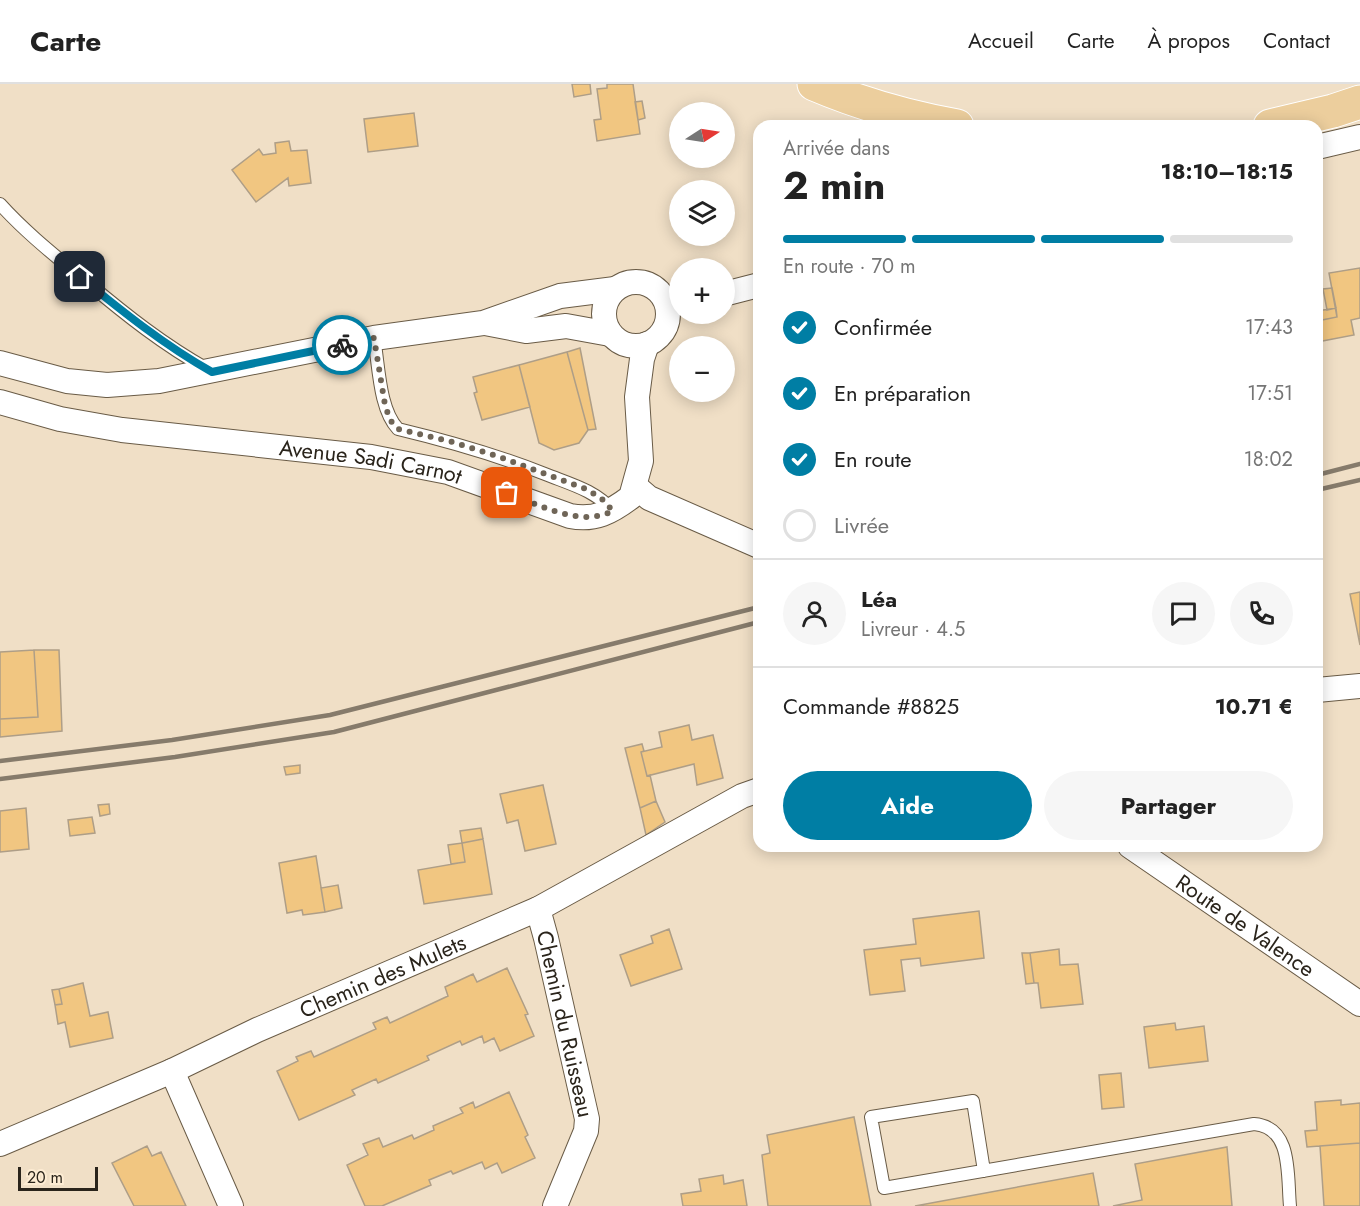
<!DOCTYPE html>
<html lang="fr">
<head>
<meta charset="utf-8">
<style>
	body { margin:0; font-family:Jost,sans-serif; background:#f6f6f6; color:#222; height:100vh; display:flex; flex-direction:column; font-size:22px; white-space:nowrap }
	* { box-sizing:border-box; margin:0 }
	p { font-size:20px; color:#767676 }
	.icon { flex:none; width:33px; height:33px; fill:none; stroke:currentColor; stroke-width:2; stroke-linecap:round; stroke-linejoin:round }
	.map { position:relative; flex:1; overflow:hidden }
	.panel { position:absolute; left:753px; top:36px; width:570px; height:732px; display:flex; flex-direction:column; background:#fff; border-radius:18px; box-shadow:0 3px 15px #0003 }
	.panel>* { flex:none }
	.needle { width:39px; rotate:78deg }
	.buttons { position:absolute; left:669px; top:18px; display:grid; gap:12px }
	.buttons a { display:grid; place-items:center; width:66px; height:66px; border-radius:50%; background:#fff; box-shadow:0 3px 15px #0003; font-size:30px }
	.scale { position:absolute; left:18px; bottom:15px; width:80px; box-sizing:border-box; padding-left:6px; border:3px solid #2a241b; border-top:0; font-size:16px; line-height:21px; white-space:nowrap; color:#2a241b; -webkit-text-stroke:4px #fdecd3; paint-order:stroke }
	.pin { position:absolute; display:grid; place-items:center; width:51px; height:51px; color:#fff; margin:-26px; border-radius:12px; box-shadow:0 3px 9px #0006 }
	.courier { position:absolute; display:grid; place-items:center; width:60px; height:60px; margin:-30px; border:4px solid #007ea4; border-radius:50%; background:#fff; color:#222; box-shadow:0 2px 8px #0007 }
	.head em { font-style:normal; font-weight:700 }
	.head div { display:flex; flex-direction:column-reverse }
	.head { display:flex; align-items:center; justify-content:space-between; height:102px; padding:0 30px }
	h1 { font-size:39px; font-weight:700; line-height:45px }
	.bar { display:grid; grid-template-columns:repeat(4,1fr); gap:9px 6px; align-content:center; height:72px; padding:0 30px }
	.bar i { height:8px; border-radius:4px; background:#e0e0e0 }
	.bar .current { background:#007ea4 }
	.bar p { grid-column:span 4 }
	.line { display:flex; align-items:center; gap:15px; padding:0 30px; border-top:2px solid #e0e0e0 }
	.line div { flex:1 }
	.round { display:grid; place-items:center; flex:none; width:63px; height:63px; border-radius:32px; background:#f6f6f6 }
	ol { padding:0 30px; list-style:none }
	li { display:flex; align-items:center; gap:18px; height:66px }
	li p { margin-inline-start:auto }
	li .icon { padding:6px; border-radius:50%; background:#007ea4; color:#fff; stroke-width:4 }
	li:last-child { color:#767676 }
	li i { width:33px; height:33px; border:3px solid #e0e0e0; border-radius:50% }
	.button { display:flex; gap:12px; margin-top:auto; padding:12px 30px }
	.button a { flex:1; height:69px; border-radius:36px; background:#007ea4; color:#fff; font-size:24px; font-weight:700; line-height:69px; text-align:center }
	.button a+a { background:#f6f6f6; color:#222 }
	header { display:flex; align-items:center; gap:36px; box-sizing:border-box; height:84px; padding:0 30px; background:#fff; border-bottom:2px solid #e0e0e0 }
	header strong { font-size:28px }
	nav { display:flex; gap:33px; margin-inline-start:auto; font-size:21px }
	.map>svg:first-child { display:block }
	.building { fill:#f1c681; stroke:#ae9e87; stroke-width:1.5 }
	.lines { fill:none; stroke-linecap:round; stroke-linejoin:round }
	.lane-casing { stroke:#695b46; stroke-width:14 }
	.street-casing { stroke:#695b46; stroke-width:26 }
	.primary-casing { stroke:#fff; stroke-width:35 }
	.lane { stroke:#fff; stroke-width:12 }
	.street { stroke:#fff; stroke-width:24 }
	.primary { stroke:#ecce9d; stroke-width:33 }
	.rail { stroke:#867b6b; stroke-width:4.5 }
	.done { stroke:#6f6557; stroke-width:6; stroke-dasharray:0 10.8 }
	.route { stroke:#007ea4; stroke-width:8 }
	.labels { text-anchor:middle; stroke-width:6; stroke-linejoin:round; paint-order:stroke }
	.street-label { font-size:22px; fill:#2a241b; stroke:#fdecd3 }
</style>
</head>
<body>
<header>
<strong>Carte</strong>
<nav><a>Accueil</a><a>Carte</a><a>À propos</a><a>Contact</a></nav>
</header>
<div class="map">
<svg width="1360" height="1122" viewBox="0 0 1360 1122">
	<rect width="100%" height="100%" fill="#f0dfc6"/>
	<!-- building -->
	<path class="building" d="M572 0H590L591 10 574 13Z
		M607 0H633L640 50 597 57 594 36 601 35 597 5 607 4Z
		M642 17 645 34 638 36 635 18Z
		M414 29 418 62 368 68 364 35Z
		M289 57 291 67 307 66 311 99 289 102 288 94 256 118 232 86 259 65 263 71 276 69 275 59Z
		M1360 184V234L1351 236 1354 251 1317 258V237L1337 233 1329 189Z
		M1332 204 1336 224 1327 226 1323 205Z
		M1336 224 1337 233 1317 237V227Z
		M580 264 596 345 588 346 567 268Z
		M567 268 588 346 579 359 554 366 539 359 519 281Z
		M519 281 530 323 482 336 474 309 477 308 473 293Z
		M1360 508V561L1350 510Z
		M34 566H59L62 647 0 653V635L38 633Z
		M34 566 38 633 0 635V568Z
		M689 641 692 656 713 651 723 694 697 701 694 680 647 692 641 668 662 663 659 648Z
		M642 660 644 667 641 668 647 692 650 691 656 717 640 724 625 664Z
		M300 681V689L286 691 284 683Z
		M543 701 556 760 525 767 518 736 507 739 500 710Z
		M656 717 665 738 646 751 640 724Z
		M109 720 110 730 100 732 98 721Z
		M26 724 29 765 0 768V727Z
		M92 733 95 749 70 752 68 736Z
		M481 744 483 755 462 759 460 747Z
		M483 755 492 810 424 820 418 786 465 778 462 759Z
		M462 759 465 778 451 780 448 761Z
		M316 772 325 828 303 831 302 826 287 829 279 779Z
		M338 801 342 824 325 828 321 804Z
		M979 827 984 874 921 882 920 874 901 876 905 907 870 911 864 866 916 860 913 835Z
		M669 845 682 885 631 902 620 871 653 859 651 852Z
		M1059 865 1060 881 1078 880 1083 920 1041 924 1038 899H1034L1030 869Z
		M1022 869H1030L1034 899 1026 900Z
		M507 884 528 930 525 931 534 952 500 967 494 954 484 959 482 952 462 961 460 957 427 972 429 976 378 999 376 995 352 1006 355 1011 299 1036 277 987 298 977 296 973 311 967 314 973 376 945 373 939 387 933 390 939 448 912 445 903 473 890 477 898Z
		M83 899 90 932 108 928 113 954 70 963 65 938 58 940 55 921 62 920 59 905Z
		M59 905 62 920 55 921 52 906Z
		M1175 939 1176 946 1204 942 1208 977 1149 984 1144 943Z
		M1121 989 1124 1023 1102 1025 1099 991Z
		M509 1008 528 1051 525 1053 535 1074 502 1089 497 1079 485 1085 482 1078 453 1090 451 1087 429 1096 431 1101 382 1122H365L347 1081 368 1071 363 1060 379 1054 383 1063 412 1051 414 1055 434 1046 433 1042 463 1029 460 1024 473 1018 475 1024Z
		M1341 1016V1021L1360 1019V1059L1307 1063 1305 1047 1317 1046 1315 1018Z
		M854 1033 871 1122H768L762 1071 770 1069 767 1051Z
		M1360 1059V1122H1324L1320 1062Z
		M147 1062 152 1072 161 1068 186 1122H134L112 1079Z
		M1227 1063 1232 1122H1113L1142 1116 1135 1080Z
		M1093 1089 1099 1122H915Z
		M723 1091 724 1100 743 1096 747 1122H683L681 1110 701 1107 699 1095Z"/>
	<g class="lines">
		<!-- lane casing -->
		<g class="lane-casing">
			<path id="lane" d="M0 120C26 149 58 174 88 199 126 231 164 261 207 285
				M374 254C379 282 379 325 398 345 448 357 497 371 545 390 570 400 595 406 613 427
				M984 1087 973 1017 871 1033 884 1104 1254 1040C1293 1043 1287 1092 1290 1122"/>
		</g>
		<!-- street casing -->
		<g class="street-casing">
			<g id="street">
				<path d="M1317 63 1360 53"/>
				<circle cx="636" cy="230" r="32"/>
				<path d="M724 210 759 201"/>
				<path d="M485 239 526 247 566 242 610 250"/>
				<path d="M0 279 67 297 107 301 159 297 374 254 483 239 560 212 615 205"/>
				<path id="s1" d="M0 318 60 335 122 346 371 373 448 388 570 432C595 437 611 428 631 413L641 377 637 313 642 275 647 260"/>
				<path d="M635 402 649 414 759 462"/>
				<path d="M1317 606 1360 602"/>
				<path id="s2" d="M1130 762 1360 920"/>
				<path id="s3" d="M538 825 546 854 587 1035 586 1047 555 1122"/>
				<path d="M172 987 231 1122"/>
				<path id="s4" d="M0 1060 172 987 257 946 538 825 742 712 759 706"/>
			</g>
		</g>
		<!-- primary casing -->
		<g class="primary-casing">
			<path id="primary" d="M814 0C861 20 907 33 957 42
				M1270 42 1333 27 1360 18"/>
		</g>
		<!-- lane -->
		<use href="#lane" class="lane"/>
		<!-- street -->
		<use href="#street" class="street"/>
		<!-- primary -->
		<use href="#primary" class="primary"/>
		<!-- rail -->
		<path class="rail" d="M1317 391 1360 380
			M1317 406 1360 396
			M0 677 172 656 330 631 759 523
			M0 695 175 673 334 648 759 538"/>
	</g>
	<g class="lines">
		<!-- done -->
		<path class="done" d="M342 261 374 254 385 321 390 336 398 345 449 357 500 373 586 405 602 415 613 427C579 444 539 420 507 409"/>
		<!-- route -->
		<path class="route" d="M80 193C122 227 164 261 212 288L342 261"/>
	</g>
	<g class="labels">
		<!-- street labels -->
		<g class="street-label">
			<text dy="8" stroke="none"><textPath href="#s1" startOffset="376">Avenue Sadi Carnot</textPath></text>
			<text dy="8" stroke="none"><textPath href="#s2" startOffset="140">Route de Valence</textPath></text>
			<text dy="8" stroke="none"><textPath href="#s4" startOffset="418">Chemin des Mulets</textPath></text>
			<text dy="8" stroke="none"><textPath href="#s3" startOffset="118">Chemin du Ruisseau</textPath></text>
		</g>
	</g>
</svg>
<div class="buttons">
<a><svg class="needle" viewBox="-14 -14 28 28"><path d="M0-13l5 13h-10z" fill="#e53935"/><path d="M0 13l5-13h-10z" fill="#767676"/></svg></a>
<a><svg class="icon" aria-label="layers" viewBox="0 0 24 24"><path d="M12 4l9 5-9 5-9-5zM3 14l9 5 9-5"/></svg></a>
<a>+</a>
<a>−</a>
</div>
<div class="scale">20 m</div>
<div class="pin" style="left:507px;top:409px;background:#ea580c"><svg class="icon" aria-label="bag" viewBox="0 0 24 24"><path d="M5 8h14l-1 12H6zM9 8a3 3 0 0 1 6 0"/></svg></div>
<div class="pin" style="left:80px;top:193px;background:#1f2937"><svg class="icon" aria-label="home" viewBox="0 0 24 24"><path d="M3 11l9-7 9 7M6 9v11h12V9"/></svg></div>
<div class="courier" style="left:342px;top:261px"><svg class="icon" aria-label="bike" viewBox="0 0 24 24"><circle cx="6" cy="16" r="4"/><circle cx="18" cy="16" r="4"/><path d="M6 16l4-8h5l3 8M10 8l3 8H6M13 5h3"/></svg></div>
<section class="panel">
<div class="head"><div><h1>2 min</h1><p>Arrivée dans</p></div><em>18:10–18:15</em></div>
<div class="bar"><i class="current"></i><i class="current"></i><i class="current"></i><i></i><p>En route · 70 m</p></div>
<ol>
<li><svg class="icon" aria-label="check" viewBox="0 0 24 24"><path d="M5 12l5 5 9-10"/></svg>Confirmée<p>17:43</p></li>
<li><svg class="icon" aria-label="check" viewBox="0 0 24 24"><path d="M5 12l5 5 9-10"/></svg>En préparation<p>17:51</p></li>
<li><svg class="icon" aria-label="check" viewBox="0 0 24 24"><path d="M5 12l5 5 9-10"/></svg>En route<p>18:02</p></li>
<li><i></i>Livrée</li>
</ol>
<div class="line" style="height:108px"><a class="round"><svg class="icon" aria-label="person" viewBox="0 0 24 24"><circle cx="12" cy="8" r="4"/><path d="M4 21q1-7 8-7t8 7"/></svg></a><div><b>Léa</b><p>Livreur · 4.5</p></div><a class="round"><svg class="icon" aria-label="chat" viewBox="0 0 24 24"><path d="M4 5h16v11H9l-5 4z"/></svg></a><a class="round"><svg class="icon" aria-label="phone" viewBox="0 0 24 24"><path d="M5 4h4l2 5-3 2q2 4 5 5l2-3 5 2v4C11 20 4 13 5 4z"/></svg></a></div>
<div class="line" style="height:78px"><div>Commande #8825</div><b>10.71 €</b></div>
<div class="button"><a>Aide</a><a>Partager</a></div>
</section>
</div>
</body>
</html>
